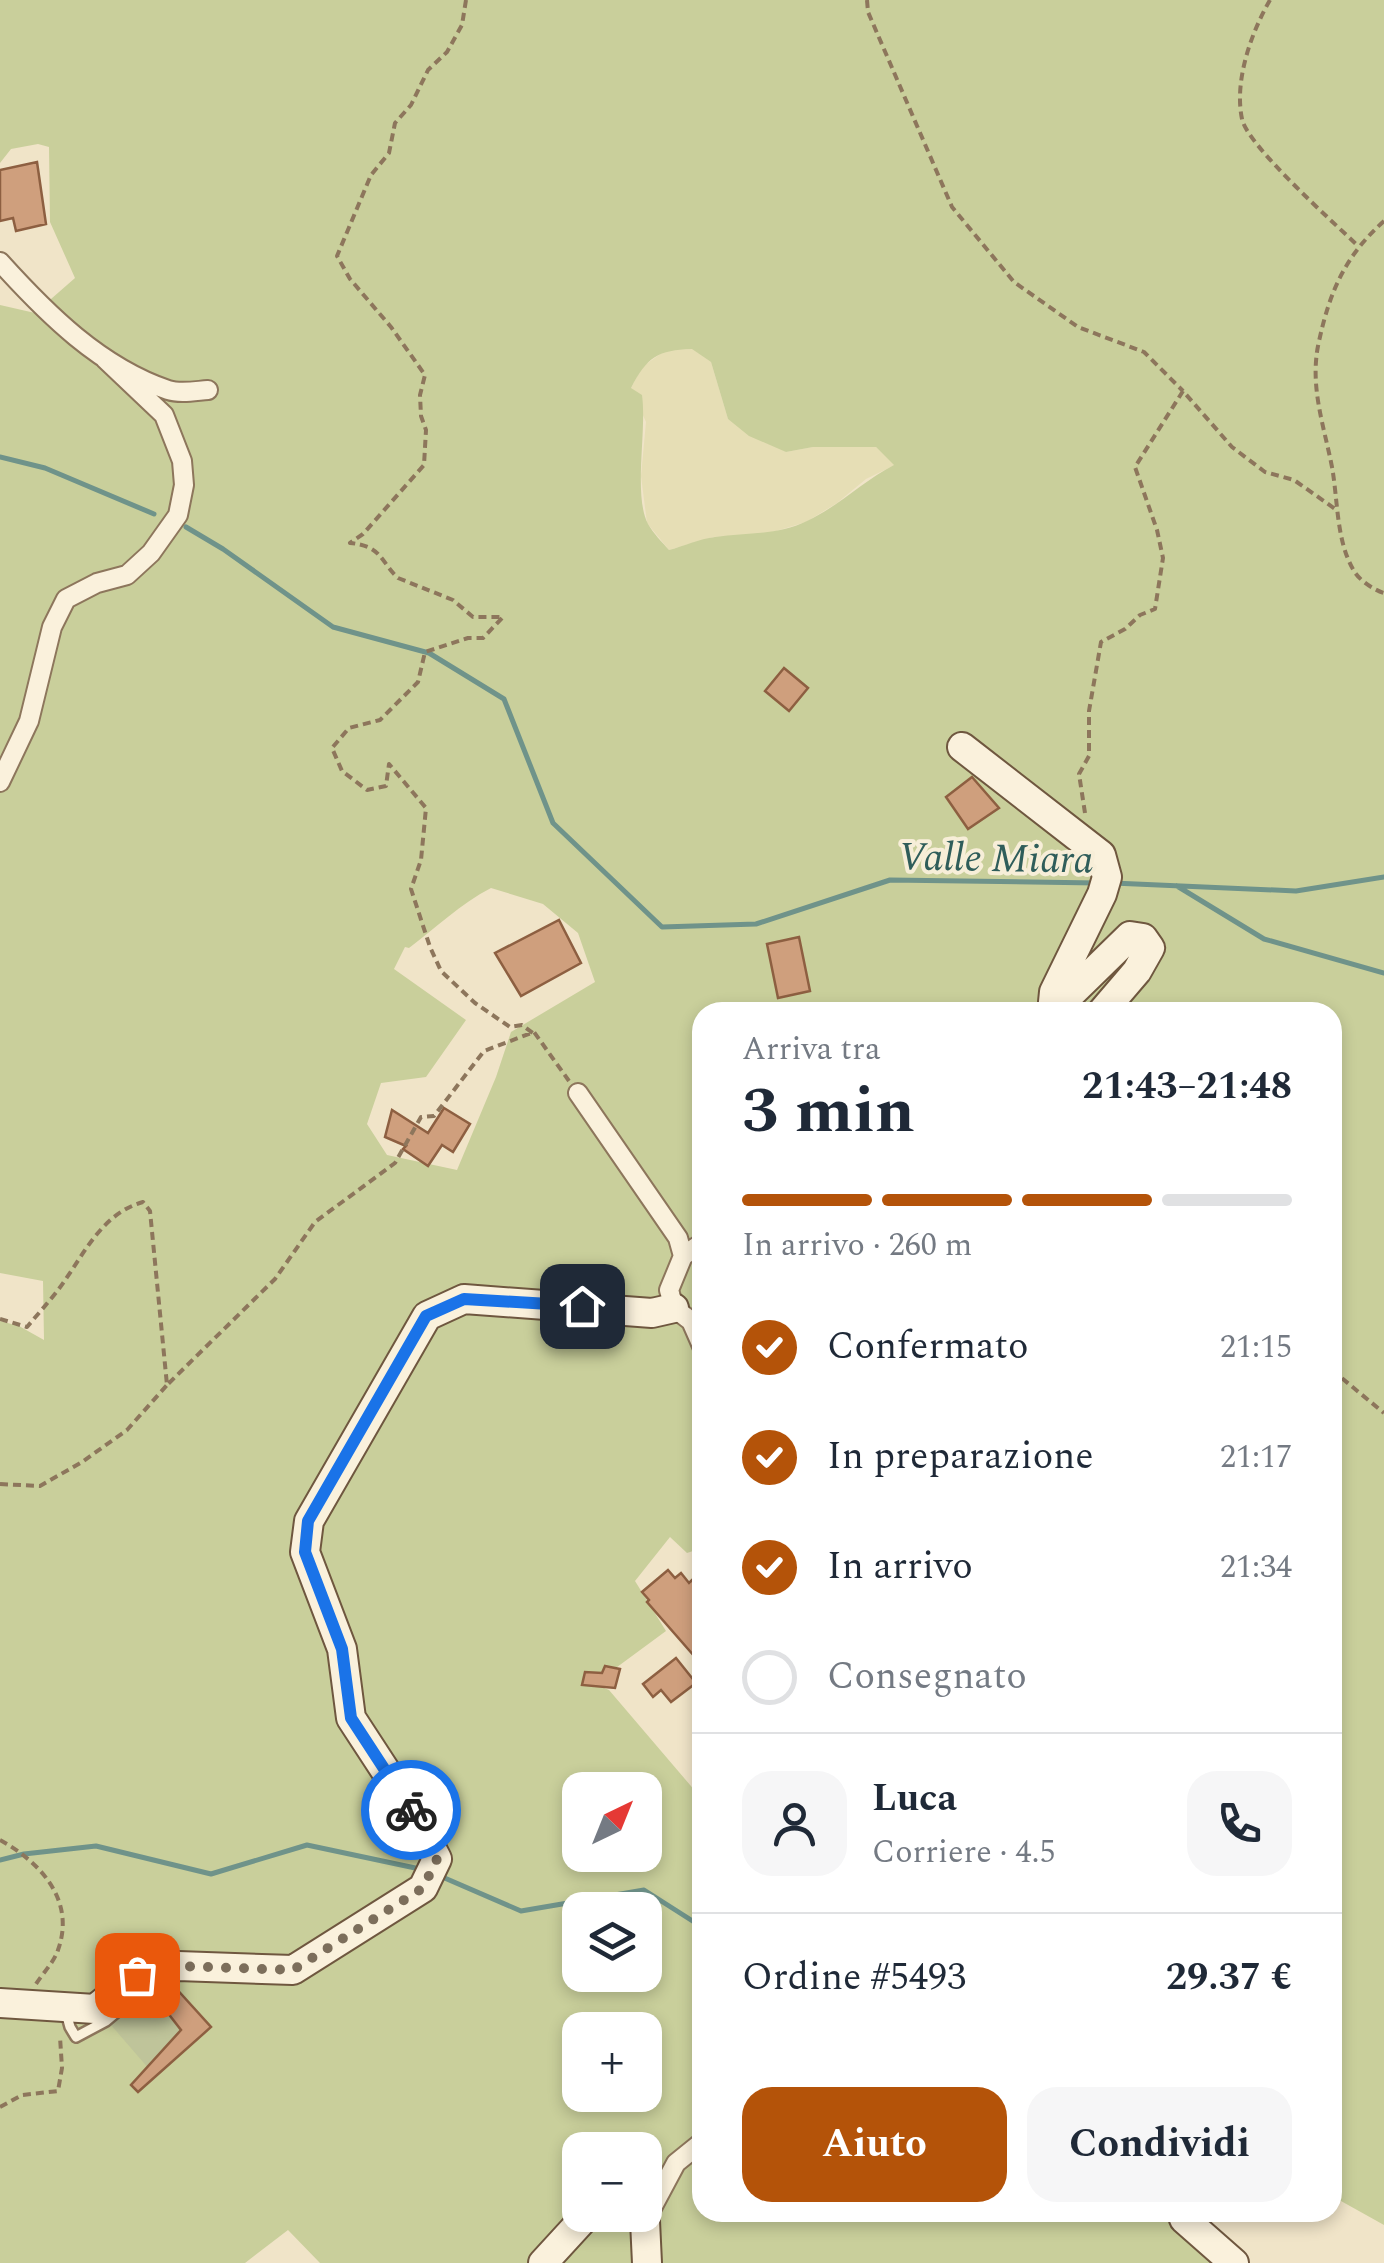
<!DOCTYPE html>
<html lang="it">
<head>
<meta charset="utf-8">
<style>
	body { margin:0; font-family:Spectral,serif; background:#f6f6f7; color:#1f2937; height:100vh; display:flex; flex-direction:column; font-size:38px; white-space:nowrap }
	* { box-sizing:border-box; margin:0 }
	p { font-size:32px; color:#747a83 }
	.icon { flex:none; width:55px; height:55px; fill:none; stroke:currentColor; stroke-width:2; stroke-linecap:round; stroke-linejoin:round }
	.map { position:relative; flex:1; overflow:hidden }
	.side { position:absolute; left:692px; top:1002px; width:650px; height:1220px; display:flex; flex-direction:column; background:#fff; border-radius:30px; box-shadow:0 5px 15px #0003 }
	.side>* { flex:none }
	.needle { width:65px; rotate:43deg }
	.controls { position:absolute; left:562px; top:1772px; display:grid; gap:20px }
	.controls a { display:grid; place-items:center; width:100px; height:100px; border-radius:20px; background:#fff; box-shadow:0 5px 15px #0003; font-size:50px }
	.pin { position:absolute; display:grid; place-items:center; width:85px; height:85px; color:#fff; margin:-42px; border-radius:20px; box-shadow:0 5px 15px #0006 }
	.courier { position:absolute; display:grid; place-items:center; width:100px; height:100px; margin:-50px; border:8px solid #1a73e8; border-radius:50%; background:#fff; color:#222; box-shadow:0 2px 12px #0007 }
	.head em { font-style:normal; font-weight:700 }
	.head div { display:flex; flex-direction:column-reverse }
	.head { display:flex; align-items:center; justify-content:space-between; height:170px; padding:0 50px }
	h1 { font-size:65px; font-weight:700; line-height:75px }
	.bar { display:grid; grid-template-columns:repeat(4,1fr); gap:15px 10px; align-content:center; height:120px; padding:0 50px }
	.bar i { height:12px; border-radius:8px; background:#e0e1e3 }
	.bar .selected { background:#b45309 }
	.bar p { grid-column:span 4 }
	.line { display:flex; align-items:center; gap:25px; padding:0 50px; border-top:2px solid #e0e1e3 }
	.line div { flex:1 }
	.round { display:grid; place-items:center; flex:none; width:105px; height:105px; border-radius:30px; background:#f6f6f7 }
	ol { padding:0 50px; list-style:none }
	li { display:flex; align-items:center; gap:30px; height:110px }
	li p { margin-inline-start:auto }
	li .icon { padding:10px; border-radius:50%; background:#b45309; color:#fff; stroke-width:4 }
	li:last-child { color:#747a83 }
	li i { width:55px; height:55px; border:5px solid #e0e1e3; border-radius:50% }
	.button { display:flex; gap:20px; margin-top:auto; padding:20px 50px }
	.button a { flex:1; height:115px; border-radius:30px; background:#b45309; color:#fff; font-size:40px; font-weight:700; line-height:115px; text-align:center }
	.button a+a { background:#f6f6f7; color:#1f2937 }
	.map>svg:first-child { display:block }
	.farmland { fill:#e6deb5 }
	.green { fill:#c9cf9b; fill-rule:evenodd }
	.cemetery { fill:#bfc49a }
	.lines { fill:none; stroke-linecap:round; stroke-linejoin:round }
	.stream { stroke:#6f938a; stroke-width:5 }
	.building { fill:#cf9f7d; stroke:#8d5f41; stroke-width:2.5 }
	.lane-casing { stroke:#8d765c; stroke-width:14 }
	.street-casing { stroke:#8d765c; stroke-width:22 }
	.secondary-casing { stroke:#6f573f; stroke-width:32 }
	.path { stroke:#8d765c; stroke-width:4; stroke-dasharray:8 5; stroke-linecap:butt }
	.lane { stroke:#faf1dc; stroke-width:9 }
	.street { stroke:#faf1dc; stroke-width:18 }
	.secondary { stroke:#faf1dc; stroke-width:28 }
	.done { stroke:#7c6e5b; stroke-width:10; stroke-dasharray:0 18 }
	.route { stroke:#1a73e8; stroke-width:12 }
	.labels { text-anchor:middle; stroke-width:8; stroke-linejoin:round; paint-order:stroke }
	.water-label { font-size:40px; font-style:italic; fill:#2f5d5a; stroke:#f7eed8 }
</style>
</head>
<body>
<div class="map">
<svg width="1384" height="2263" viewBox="0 0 1384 2263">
	<rect width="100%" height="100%" fill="#f0e4c8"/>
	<!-- farmland -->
	<path class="farmland" d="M693 349 711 362 728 419 786 452 813 447H876L895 465 866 479 837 503 806 522 763 535 713 537 669 550 647 523 641 476 646 422 631 388 642 367 666 350Z"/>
	<!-- green -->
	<path class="green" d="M0 0H1384V2225L1332 2196V1012H702V1548L687 1553 670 1537 635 1581 666 1631 594 1684 609 1690 702 1799V2212L1170 2213 1224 2263H320L288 2230 245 2263H0V1321L19 1326 44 1340 43 1281 0 1273V305L35 313 75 278 50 222 49 147 38 144 11 149 0 163ZM692 349 711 362 728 419 749 436 786 452 813 447H876L894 465C863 481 839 506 807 521 777 536 747 532 715 537 699 539 684 546 669 550 662 542 653 533 648 524 633 495 647 431 642 395L631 388C647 357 658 350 692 349ZM491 888 543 904 578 933 595 982 511 1032 496 1077 457 1170 387 1155 367 1124 381 1083 426 1077 466 1020 394 969 405 947 409 948C437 927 460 904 491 888ZM580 1790H645V1855H580ZM580 1910H645V1975H580ZM580 2030H645V2095H580ZM580 2150H645V2215H580Z"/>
	<!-- cemetery -->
	<path class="cemetery" d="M165 1975 211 2027 156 2077 111 2025Z"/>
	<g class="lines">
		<!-- stream -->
		<path class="stream" d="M0 457 45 468 154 514
			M186 527 223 549 333 627 429 653 504 699 553 823 662 927 756 924 890 880 1097 883
			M1113 883 1296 891 1384 877
			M1177 886 1264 939 1384 973
			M0 1860 24 1854 96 1846 211 1874 307 1845 420 1869
			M440 1876 521 1911 644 1890 702 1927"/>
	</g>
	<!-- building -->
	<path class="building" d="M37 162 46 224 16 231 13 218 0 221V170Z
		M784 668 808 688 789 711 765 691Z
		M972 777 999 808 968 829 946 797Z
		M559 920 581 963 521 996 495 953Z
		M799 937 810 991 778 998 767 944Z
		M444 1108 470 1124 453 1152 442 1145 428 1166 403 1149 406 1146 385 1137 392 1110 428 1133Z
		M668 1570 675 1578 681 1573 689 1583 692 1580 702 1598V1650L695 1657 647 1602 649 1600 642 1592Z
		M676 1658 696 1683 671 1702 661 1690 653 1697 643 1684Z
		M605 1666 620 1669 615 1688 582 1685 585 1672 602 1673Z
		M173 1985 211 2027 138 2092 131 2085 181 2030 150 1990Z"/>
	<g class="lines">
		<!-- lane casing -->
		<g class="lane-casing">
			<path id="lane" d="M65 2009 70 2027 76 2037 106 2021 138 1994"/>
		</g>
		<!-- street casing -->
		<g class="street-casing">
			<path id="street" d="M0 262C47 314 100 367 168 390 180 394 195 391 208 390
				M0 782 29 721 52 627 66 599 97 583 127 575 151 553 178 515 184 485 182 461 164 415 105 359
				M578 1093 678 1238 683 1256 669 1290 674 1308 691 1321 702 1346
				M683 1256 702 1243
				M645 2221 676 2163 702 2142"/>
		</g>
		<!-- secondary casing -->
		<g class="secondary-casing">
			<path id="secondary" d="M962 747 1101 855 1107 877 1102 894 1054 992 1052 1012 1130 936 1143 938 1150 948 1137 971 1102 1012
				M0 2003 95 2009 137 1975 178 1966 293 1970 423 1888 437 1859 415 1816 351 1718 342 1649 305 1552 309 1521 427 1316 464 1299 652 1313 674 1308
				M1182 2212 1184 2219 1234 2263
				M639 2215 645 2221 647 2263
				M543 2263 587 2215"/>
		</g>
		<!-- path -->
		<path class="path" d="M466 0 462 25 447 52 428 70 411 105 395 123 389 153 371 175 337 256 350 279 391 327 425 375 420 395 421 416 426 430 424 465 363 534 350 543C382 546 380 561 398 578L453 600 473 617H503L483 638H468L425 652 418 682 380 720 349 728 332 748 342 771 367 790 386 786 389 764 426 808 421 860 411 889 430 947 441 971 475 1003 510 1027 522 1025 537 1036
			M867 0 868 12 952 207 1014 282 1078 327 1144 352 1183 391
			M1270 0C1251 33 1234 81 1242 119 1247 145 1333 222 1356 244
			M1384 221C1344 257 1329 293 1318 346 1310 388 1324 426 1332 467 1338 500 1336 541 1354 571 1359 580 1374 590 1384 593
			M1085 813 1079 774 1089 756V711L1101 642 1125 629 1140 615 1155 609 1163 558 1157 530 1135 467 1183 391 1232 447 1265 472 1294 480 1338 511
			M0 1319 27 1327C37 1315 48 1303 58 1290 83 1257 100 1214 143 1202L150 1211 167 1385 275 1279 315 1222 395 1163 421 1117 434 1116 484 1051 534 1032 569 1081
			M1332 1370 1384 1413
			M0 1484 40 1486 82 1462 127 1430 167 1385
			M0 1840C40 1862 76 1900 58 1950 54 1962 43 1973 36 1984
			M0 2107 22 2095 58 2091 62 2068 60 2037"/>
		<!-- lane -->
		<use href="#lane" class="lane"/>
		<!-- street -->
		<use href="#street" class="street"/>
		<!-- secondary -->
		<use href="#secondary" class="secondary"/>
	</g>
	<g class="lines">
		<!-- done -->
		<path class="done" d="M137 1975 178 1966 293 1970 423 1888 437 1859 411 1810"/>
		<!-- route -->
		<path class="route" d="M411 1810 351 1718 342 1649 305 1552 308 1521 426 1316 464 1299 582 1306"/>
	</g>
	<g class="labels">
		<!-- water labels -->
		<g class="water-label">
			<text transform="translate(996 857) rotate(1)" y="14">Valle Miara</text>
		</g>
	</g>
</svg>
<div class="controls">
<a><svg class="needle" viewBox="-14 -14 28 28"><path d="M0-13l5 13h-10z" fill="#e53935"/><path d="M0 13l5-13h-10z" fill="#747a83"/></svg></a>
<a><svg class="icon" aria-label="layers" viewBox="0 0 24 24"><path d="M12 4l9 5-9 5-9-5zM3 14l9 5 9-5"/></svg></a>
<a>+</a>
<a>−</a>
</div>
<div class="pin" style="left:137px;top:1975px;background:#ea580c"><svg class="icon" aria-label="bag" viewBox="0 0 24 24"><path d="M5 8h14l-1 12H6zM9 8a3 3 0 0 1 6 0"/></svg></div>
<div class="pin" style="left:582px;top:1306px;background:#1f2937"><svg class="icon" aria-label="home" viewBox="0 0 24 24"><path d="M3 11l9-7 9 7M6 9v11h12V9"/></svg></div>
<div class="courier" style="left:411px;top:1810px"><svg class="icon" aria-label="bike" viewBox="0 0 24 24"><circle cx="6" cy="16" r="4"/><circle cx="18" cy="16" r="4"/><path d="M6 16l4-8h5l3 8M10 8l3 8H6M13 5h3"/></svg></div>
<section class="side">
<div class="head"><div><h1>3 min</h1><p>Arriva tra</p></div><em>21:43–21:48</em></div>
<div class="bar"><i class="selected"></i><i class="selected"></i><i class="selected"></i><i></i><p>In arrivo · 260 m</p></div>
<ol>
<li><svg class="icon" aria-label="check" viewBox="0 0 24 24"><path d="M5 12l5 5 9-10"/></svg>Confermato<p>21:15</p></li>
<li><svg class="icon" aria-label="check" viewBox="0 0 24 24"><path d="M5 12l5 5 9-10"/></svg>In preparazione<p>21:17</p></li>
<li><svg class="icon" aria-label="check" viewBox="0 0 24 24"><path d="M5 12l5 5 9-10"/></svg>In arrivo<p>21:34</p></li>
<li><i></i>Consegnato</li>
</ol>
<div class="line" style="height:180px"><a class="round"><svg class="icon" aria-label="person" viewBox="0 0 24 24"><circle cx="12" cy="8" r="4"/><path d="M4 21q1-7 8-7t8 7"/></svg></a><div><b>Luca</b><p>Corriere · 4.5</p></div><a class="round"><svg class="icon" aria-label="phone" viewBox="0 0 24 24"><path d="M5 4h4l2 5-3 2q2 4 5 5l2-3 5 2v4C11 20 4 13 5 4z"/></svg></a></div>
<div class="line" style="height:130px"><div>Ordine #5493</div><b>29.37 €</b></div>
<div class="button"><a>Aiuto</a><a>Condividi</a></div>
</section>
</div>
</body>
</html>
